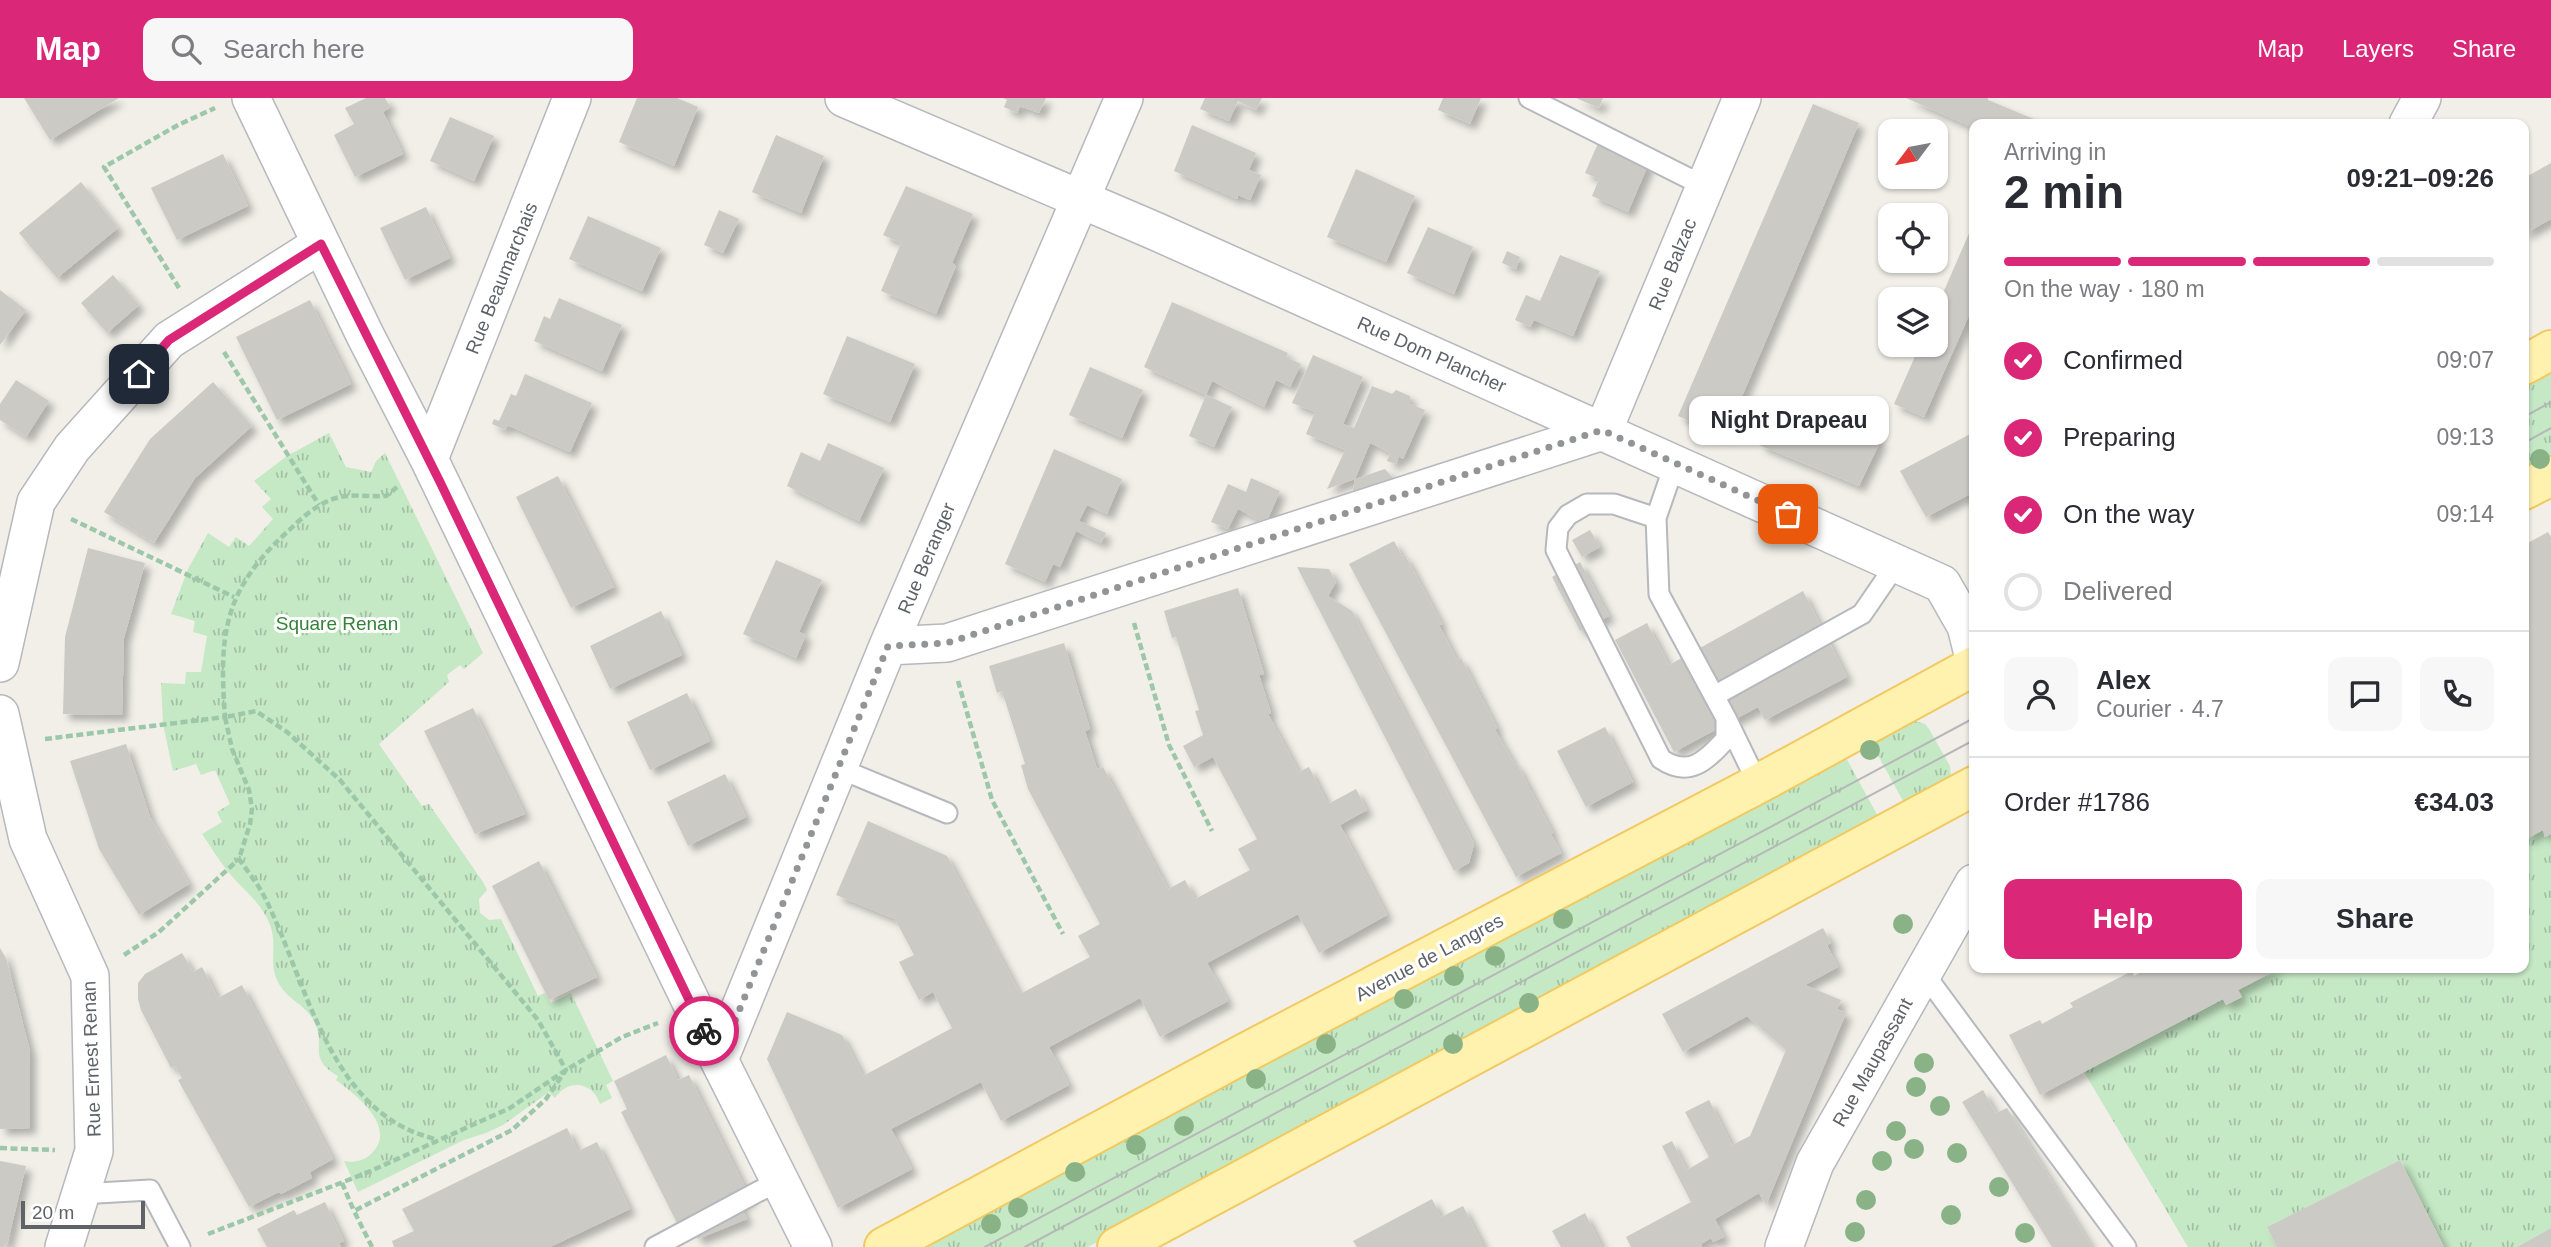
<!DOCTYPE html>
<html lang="en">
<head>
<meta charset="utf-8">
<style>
	body { margin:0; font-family:Arial,sans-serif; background:#f7f7f7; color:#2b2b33; height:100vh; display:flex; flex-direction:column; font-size:26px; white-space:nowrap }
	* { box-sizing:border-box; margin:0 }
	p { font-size:23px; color:#7c7c81 }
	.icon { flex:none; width:38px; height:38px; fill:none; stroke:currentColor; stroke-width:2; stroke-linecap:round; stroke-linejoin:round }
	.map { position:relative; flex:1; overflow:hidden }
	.sheet { position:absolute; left:1969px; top:21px; width:560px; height:854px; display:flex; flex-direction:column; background:#fff; border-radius:14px; box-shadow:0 2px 5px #0004 }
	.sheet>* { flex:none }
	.needle { width:46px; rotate:238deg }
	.controls { position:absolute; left:1878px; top:21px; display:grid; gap:14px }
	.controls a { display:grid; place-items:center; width:70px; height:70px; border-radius:14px; background:#fff; box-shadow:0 2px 5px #0004; font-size:35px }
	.scale { position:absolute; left:21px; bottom:18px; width:124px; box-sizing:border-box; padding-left:7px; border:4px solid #5f6368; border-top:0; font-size:19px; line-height:24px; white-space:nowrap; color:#5f6368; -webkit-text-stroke:5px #fff; paint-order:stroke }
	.pin { position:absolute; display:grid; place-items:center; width:60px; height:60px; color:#fff; margin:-30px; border-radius:14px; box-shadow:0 4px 10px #0006 }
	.courier { position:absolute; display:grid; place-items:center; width:70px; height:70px; margin:-35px; border:5px solid #db2777; border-radius:50%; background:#fff; color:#222; box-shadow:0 2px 9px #0007 }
	.bubble { position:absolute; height:49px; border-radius:14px; background:#fff; box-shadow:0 2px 5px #0004; font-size:23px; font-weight:700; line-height:49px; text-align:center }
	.head em { font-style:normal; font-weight:700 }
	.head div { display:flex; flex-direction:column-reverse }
	.head { display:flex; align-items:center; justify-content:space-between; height:119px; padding:0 35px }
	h1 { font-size:46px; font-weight:700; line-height:52px }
	.bar { display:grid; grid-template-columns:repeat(4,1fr); gap:10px 7px; align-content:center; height:84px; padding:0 35px }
	.bar i { height:9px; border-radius:5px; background:#e1e1e2 }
	.bar .on { background:#db2777 }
	.bar p { grid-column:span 4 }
	.line { display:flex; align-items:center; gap:18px; padding:0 35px; border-top:2px solid #e1e1e2 }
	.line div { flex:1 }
	.round { display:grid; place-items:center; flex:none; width:74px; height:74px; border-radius:14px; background:#f7f7f7 }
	ol { padding:0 35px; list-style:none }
	li { display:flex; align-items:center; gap:21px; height:77px }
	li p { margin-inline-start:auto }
	li .icon { padding:7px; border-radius:50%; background:#db2777; color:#fff; stroke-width:4 }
	li:last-child { color:#7c7c81 }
	li i { width:38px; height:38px; border:4px solid #e1e1e2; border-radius:50% }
	.action { display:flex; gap:14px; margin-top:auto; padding:14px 35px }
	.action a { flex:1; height:80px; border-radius:14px; background:#db2777; color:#fff; font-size:28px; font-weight:700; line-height:80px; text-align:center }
	.action a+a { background:#f7f7f7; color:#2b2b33 }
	header { display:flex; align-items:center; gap:42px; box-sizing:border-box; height:98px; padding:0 35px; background:#db2777; color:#fff }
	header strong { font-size:33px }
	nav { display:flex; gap:38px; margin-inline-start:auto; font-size:24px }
	.search { width:490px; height:63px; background:#f7f7f7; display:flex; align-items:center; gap:18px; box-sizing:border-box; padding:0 24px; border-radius:14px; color:#7c7c81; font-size:26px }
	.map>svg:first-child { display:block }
	.grass { fill:url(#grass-tufts) }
	.building { fill:#cccac5; filter:url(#shadow) }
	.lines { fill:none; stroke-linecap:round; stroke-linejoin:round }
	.lane-casing { stroke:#b5b8bc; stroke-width:23 }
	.street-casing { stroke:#b5b8bc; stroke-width:40 }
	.primary-casing { stroke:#f2c960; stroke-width:42 }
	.path { stroke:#9cc7a9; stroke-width:4.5; stroke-dasharray:7 3.5; stroke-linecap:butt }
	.lane { stroke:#fff; stroke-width:19 }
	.street { stroke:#fff; stroke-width:37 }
	.primary { stroke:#fff2af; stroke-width:38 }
	.tram { stroke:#b6b7b8; stroke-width:2 }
	.tree { fill:#89b387 }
	.done { stroke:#929495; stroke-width:7; stroke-dasharray:0 12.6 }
	.route { stroke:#db2777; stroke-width:9 }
	.labels { text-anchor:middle; stroke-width:6; stroke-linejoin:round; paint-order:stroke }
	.street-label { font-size:19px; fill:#5f6368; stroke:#fff }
	.park-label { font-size:19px; fill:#348238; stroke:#fff }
</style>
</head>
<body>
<header>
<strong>Map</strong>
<div class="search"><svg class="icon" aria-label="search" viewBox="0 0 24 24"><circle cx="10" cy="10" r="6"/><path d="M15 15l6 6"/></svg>Search here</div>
<nav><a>Map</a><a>Layers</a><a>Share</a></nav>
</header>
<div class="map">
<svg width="2551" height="1149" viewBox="0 0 2551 1149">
	<defs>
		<pattern id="grass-tufts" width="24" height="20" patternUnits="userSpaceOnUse" patternTransform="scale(1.75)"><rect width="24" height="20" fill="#c5e8c5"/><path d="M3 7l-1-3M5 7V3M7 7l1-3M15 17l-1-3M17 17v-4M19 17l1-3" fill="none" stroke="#a3c0a4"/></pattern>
		<filter id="shadow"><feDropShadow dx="6" dy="6" stdDeviation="3.5" flood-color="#0004"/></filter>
	</defs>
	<rect width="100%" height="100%" fill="#f1efe8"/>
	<!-- grass -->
	<path class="grass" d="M2551 271V363L2524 378V286Z
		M329 335 346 369 371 374 376 363 385 355 483 555 464 571 460 567 447 577 449 584 379 646 422 708 429 706 483 784 487 792 479 801 480 815 489 822 501 821 538 898 545 895 551 905 571 895 613 983 606 987 612 1000 600 1006C593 984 568 980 555 1000L549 994 503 1027 486 1035 464 1042 358 1094 344 1063C353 1065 363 1063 370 1057 400 1030 356 997 336 982L338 978C306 959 327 948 314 923 305 906 286 901 278 884 268 865 278 847 270 827 262 805 244 793 230 776 220 764 211 749 202 736L222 724 217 714 230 706 215 672 201 677 196 666 173 673 163 626 161 585 185 586 186 574H201L207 538 193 534 195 523 171 516 188 471 208 435 229 449 236 439 249 448 273 421 262 409 271 401 254 383 287 358Z
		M1913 622 1925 626 1929 631 1950 668 1951 679 1907 710 1870 643Z
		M1844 656 1881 724 1088 1149H921L1392 895 1461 864Z
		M2543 732 2545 739 2551 736V1130L2517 1149H2444L2400 1062 2267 1129 2277 1149H2188L2084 974 2223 901 2226 907 2241 899 2238 892 2280 870H2524V742Z"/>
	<!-- building -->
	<path class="building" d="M24 0H119L50 42Z
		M366 0H385L390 9 383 14 403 56 355 79 334 37 354 26 345 10Z
		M637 0H677L698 9 674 68 619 44Z
		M1003 0H1046L1039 15 1020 8 1017 15 1004 9 1007 2Z
		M1205 0H1262L1256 12 1238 3 1229 23 1200 11Z
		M1443 0H1481L1470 26 1438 12Z
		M1576 0H1603L1599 10Z
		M1906 0H1988V2L2046 26H1974V30Z
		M1813 6 1859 25 1725 338 1678 318Z
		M450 19 494 38 474 83 430 63Z
		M1192 27 1256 55 1249 72 1261 77 1250 102 1238 97 1237 101 1174 73Z
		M776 37 824 58 801 115 752 94Z
		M1599 43 1649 65 1628 114 1592 98 1599 81 1585 75Z
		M223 56 248 108 177 142 151 90Z
		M2551 65V121L2524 136V80Z
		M1356 71 1415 98 1386 164 1327 139Z
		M81 84 118 130 57 180 19 135Z
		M906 88 973 116 952 165 956 168 936 216 881 193 901 145 883 137Z
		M426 109 450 160 405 182 380 130Z
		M719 112 739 121 723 155 704 147Z
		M588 118 661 150 642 193 569 161Z
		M1974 124V206L1924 319 1894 306 1920 247H1936V211Z
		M1428 129 1473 149 1454 196 1407 175Z
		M1507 153 1520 159 1516 171 1502 165Z
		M1560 157 1600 173 1573 238 1534 222 1530 229 1515 222 1526 197 1540 203Z
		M113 177 139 207 107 235 81 205Z
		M0 192 26 212 0 247Z
		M559 200 622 227 602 273 534 243 544 218 550 221Z
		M310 202 351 286 277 322 236 239Z
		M1172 204 1288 255 1286 259 1301 266 1290 289 1276 282 1264 309 1212 283 1206 297 1144 269Z
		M847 238 915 266 890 324 823 296Z
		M1313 257 1363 279 1343 326 1354 330 1372 288 1392 296 1396 292 1410 298V306L1425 312 1403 361 1399 358 1396 366 1387 363 1390 355 1370 345 1355 381 1385 371 1396 383 1352 397 1355 381 1327 391 1345 352 1306 336 1315 314 1292 305Z
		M1090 269 1143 292 1122 340 1069 317Z
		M525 276 592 305 570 354 507 327 505 332 492 326 494 321 499 323 511 296 516 298Z
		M16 282 49 303 26 339 0 322V306Z
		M213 284 252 328 195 380 154 445 104 414 150 341Z
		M1206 297 1232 309 1214 349 1189 338Z
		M1779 299 1805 309 1808 302 1857 323 1853 331 1881 342 1859 388 1759 347Z
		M1974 334V394L1926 419 1900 373Z
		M828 345 884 370 859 423 787 388 801 354 820 363Z
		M1054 351 1122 381 1107 416 1087 407 1079 423 1106 435 1101 445 1076 433 1060 469 1053 466 1045 484 1005 466Z
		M558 378 614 489 571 510 516 399Z
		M1251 380 1280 393 1267 423 1263 424 1238 411 1228 431 1211 424 1228 386 1246 394Z
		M1590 432 1600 449 1582 459 1572 442Z
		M2548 434 2551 439V736L2545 739 2543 732 2524 742V643L2529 640 2524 630V447Z
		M1394 443 1402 458 1405 457 1442 526 1439 527 1457 562 1461 560 1497 630 1495 632 1515 667 1517 666 1553 735 1551 736 1561 755 1516 779 1349 466Z
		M88 450 145 465 124 540 122 617 63 616 65 539Z
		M776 462 822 482 799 534 806 537 796 560 743 536Z
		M1580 464 1609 518 1580 533 1552 479Z
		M1297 469 1329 471 1336 484 1328 498 1352 513 1474 746 1469 765 1454 773Z
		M1238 490 1264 576 1259 577 1271 615 1268 616 1299 674 1309 669 1328 706 1356 691 1367 712 1340 727 1387 817 1319 855 1298 816 1207 865 1228 903 1160 939 1140 900 1049 949 1069 987 1001 1023 981 984 891 1031 912 1071 838 1110 767 961 787 914 842 937 863 978 952 930 933 894 919 902 899 864 914 857 895 821 836 797 868 723 947 758 1020 896 1090 859 1078 838 1100 826 1028 691 1021 667 1025 666 1002 593 997 595 989 568 1064 545 1090 631 1085 633 1097 671 1103 669 1168 791 1185 782 1195 801 1250 772 1238 751 1257 741 1213 659 1194 669 1183 648 1203 637 1195 613 1199 612 1176 539 1172 540 1164 513Z
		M1803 493 1847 579 1765 622 1758 609 1674 654 1615 542 1647 525 1669 567Z
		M661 513 682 557 610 591 590 548Z
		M687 595 710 643 650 672 627 624Z
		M473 610 525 716 475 736 424 633Z
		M1605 629 1633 684 1586 709 1557 653Z
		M126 646 150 719 189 786 139 817 99 751 70 663Z
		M725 676 746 719 688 748 667 704Z
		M539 763 597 879 549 902 492 788Z
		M1823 830 1831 845 1827 847 1838 869 1805 887 1841 902 1837 911 1846 915 1766 1107 1759 1095 1715 1121 1724 1139 1713 1144 1711 1140 1701 1146 1702 1149H1631L1626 1139 1691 1104 1662 1048 1672 1043 1687 1072 1709 1059 1685 1014 1709 1002 1732 1047 1750 1038 1786 952 1747 918 1683 954 1662 916Z
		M0 850 6 860 30 953V1030L0 1031Z
		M182 855 193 874 202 869 218 900 242 887 333 1061 310 1074 312 1080 281 1096 279 1094 249 1109 178 982 182 980 175 968 171 970 141 912 138 901V885L145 876Z
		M2149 870H2280L2238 892 2242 899 2226 907 2223 901 2040 997 2009 937 2040 922 2042 926 2073 909 2070 905 2132 873 2134 878Z
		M666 957 678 982 689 977 751 1101 740 1107 747 1121 698 1141 691 1128 681 1133 621 1014 627 1011 614 983Z
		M1983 992 1996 1015 2007 1010 2092 1149H2052L1962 1004Z
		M567 1030 578 1053 597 1044 630 1111 550 1149H394L392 1143 414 1133 402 1111Z
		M2400 1062 2444 1149H2277L2267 1129Z
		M0 1063 26 1068 8 1143 4 1149H0Z
		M1432 1101 1441 1119 1463 1108 1484 1149H1357L1353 1143Z
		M325 1104 344 1143 339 1145 341 1149H267L257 1131 294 1112 297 1117Z
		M1585 1115 1602 1149H1561L1552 1133Z
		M2551 1130V1149H2517Z"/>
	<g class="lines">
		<!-- lane casing -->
		<g class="lane-casing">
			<path id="lane" d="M1529 0 1704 88
				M1675 365 1656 420 1659 496 1726 620 1758 686
				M1656 420 1614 406H1587L1568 417 1558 430 1556 452 1661 661C1689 680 1706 663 1726 641V620
				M1714 598 1862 516 1897 465
				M838 670 947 715
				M1923 874 2126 1149
				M80 1096 150 1092 180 1149
				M655 1149 780 1082"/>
		</g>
		<!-- street casing -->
		<g class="street-casing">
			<path id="street" d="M251 0 365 237 429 361 719 962 813 1149
				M844 0 1155 133 1942 486 1966 528 1974 560
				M2408 26 2422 0
				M1603 333 1742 0
				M429 361 572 0
				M888 548 947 545 1603 333
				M0 565 36 404 72 350 169 242 321 146
				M0 616 28 741 90 878 94 1053 64 1149
				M719 962 888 548 1124 0
				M1784 1149 1815 1065 1974 785"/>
		</g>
		<!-- primary casing -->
		<g class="primary-casing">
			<path id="primary" d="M2524 267 2551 252
				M2524 392 2551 378
				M884 1149 1245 955 1758 686 1974 568
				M1117 1149 1974 688"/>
		</g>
		<!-- path -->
		<path class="path" d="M179 190 104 69 178 27 215 10
			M224 254 319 407
			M71 421 234 499
			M1134 525 1169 647 1212 733
			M958 583 992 702 1063 836
			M45 641 225 619C219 538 223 493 286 435 300 422 315 407 333 401 348 395 370 399 386 398L397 389
			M124 857 159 834 239 761
			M0 1050 55 1052
			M342 1085 354 1113
			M208 1136 364 1076 510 1010 566 972 622 939 658 925
			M372 1149 354 1113 512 1032 546 1001 566 972 538 922 340 682 287 634 256 613 225 619 232 651 249 692 252 711 250 726 239 761C248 774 259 787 266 802 303 876 325 992 407 1031 416 1036 427 1038 437 1042"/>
		<!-- lane -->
		<use href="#lane" class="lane"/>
		<!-- street -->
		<use href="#street" class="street"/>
		<!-- primary -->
		<use href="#primary" class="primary"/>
		<!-- tram -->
		<path class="tram" d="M2524 319 2551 304
			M2524 345 2551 330
			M985 1149 1974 620
			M1025 1149 1974 642"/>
	</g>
	<!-- trees -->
	<g class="tree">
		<circle cx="2540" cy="361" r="10"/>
		<circle cx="1870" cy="652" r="10"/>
		<circle cx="1563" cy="821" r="10"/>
		<circle cx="1903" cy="826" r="10"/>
		<circle cx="1495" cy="858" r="10"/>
		<circle cx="1454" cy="878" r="10"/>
		<circle cx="1404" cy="901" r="10"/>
		<circle cx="1529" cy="905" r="10"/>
		<circle cx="1326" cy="946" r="10"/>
		<circle cx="1453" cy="946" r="10"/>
		<circle cx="1924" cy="965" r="10"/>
		<circle cx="1256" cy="981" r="10"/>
		<circle cx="1916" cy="989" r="10"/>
		<circle cx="1940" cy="1008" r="10"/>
		<circle cx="1184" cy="1028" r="10"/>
		<circle cx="1896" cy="1033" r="10"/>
		<circle cx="1136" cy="1047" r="10"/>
		<circle cx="1914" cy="1051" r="10"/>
		<circle cx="1957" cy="1055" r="10"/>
		<circle cx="1882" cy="1063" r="10"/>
		<circle cx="1075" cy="1074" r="10"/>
		<circle cx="1999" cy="1089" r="10"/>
		<circle cx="1866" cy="1102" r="10"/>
		<circle cx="1018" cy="1110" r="10"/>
		<circle cx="1951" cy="1117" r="10"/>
		<circle cx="991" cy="1126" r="10"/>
		<circle cx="1855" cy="1134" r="10"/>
		<circle cx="2025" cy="1135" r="10"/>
	</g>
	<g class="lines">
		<!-- done -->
		<path class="done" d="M704 933 719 962 888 548 947 545 1602 332 1788 416"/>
		<!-- route -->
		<path class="route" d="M139 276 169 242 321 146 440 384 704 933"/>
	</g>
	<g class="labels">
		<!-- street labels -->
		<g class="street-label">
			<text transform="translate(1672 166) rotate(-68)" y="7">Rue Balzac</text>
			<text transform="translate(501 180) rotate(-68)" y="7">Rue Beaumarchais</text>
			<text transform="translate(1432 256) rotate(24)" y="7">Rue Dom Plancher</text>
			<text transform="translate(926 460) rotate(-67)" y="7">Rue Beranger</text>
			<text transform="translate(1429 859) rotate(-28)" y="7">Avenue de Langres</text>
			<text transform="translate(91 961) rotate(-92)" y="7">Rue Ernest Renan</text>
			<text transform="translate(1872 964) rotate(-61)" y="7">Rue Maupassant</text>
		</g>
		<!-- park labels -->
		<g class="park-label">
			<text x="337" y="532">Square Renan</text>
		</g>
	</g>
</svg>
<div class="controls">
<a><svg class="needle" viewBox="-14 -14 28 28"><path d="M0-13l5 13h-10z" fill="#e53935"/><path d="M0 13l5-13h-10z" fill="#7c7c81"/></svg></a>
<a><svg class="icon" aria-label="locate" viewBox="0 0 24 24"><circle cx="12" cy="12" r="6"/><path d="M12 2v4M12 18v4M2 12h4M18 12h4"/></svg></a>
<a><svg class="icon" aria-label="layers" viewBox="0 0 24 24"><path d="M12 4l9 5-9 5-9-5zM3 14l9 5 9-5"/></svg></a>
</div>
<div class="scale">20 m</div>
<div class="pin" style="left:1788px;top:416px;background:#ea580c"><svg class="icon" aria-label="bag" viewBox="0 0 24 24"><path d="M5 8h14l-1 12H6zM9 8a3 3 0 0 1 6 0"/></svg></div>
<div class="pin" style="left:139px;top:276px;background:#1f2937"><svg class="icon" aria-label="home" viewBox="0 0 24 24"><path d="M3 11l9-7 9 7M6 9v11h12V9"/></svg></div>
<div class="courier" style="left:704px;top:933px"><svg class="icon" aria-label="bike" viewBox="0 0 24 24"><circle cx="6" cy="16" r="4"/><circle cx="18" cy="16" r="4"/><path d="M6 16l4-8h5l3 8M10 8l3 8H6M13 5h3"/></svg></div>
<div class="bubble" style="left:1689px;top:298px;width:200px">Night Drapeau</div>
<section class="sheet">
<div class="head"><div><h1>2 min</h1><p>Arriving in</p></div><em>09:21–09:26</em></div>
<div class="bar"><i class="on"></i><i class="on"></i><i class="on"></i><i></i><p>On the way · 180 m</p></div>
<ol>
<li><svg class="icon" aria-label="check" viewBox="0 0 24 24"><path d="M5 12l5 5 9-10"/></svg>Confirmed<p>09:07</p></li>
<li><svg class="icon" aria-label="check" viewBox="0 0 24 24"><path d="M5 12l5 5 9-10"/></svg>Preparing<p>09:13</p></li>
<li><svg class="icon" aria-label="check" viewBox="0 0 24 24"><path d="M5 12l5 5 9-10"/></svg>On the way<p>09:14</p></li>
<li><i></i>Delivered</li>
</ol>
<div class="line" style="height:126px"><a class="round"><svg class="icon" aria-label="person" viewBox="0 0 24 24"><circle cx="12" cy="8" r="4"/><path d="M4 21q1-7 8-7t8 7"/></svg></a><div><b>Alex</b><p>Courier · 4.7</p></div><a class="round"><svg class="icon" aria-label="chat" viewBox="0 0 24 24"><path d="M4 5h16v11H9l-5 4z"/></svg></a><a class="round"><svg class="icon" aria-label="phone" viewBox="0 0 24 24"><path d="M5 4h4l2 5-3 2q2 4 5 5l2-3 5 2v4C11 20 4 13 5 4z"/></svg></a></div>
<div class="line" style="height:91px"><div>Order #1786</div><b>€34.03</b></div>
<div class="action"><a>Help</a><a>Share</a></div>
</section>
</div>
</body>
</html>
